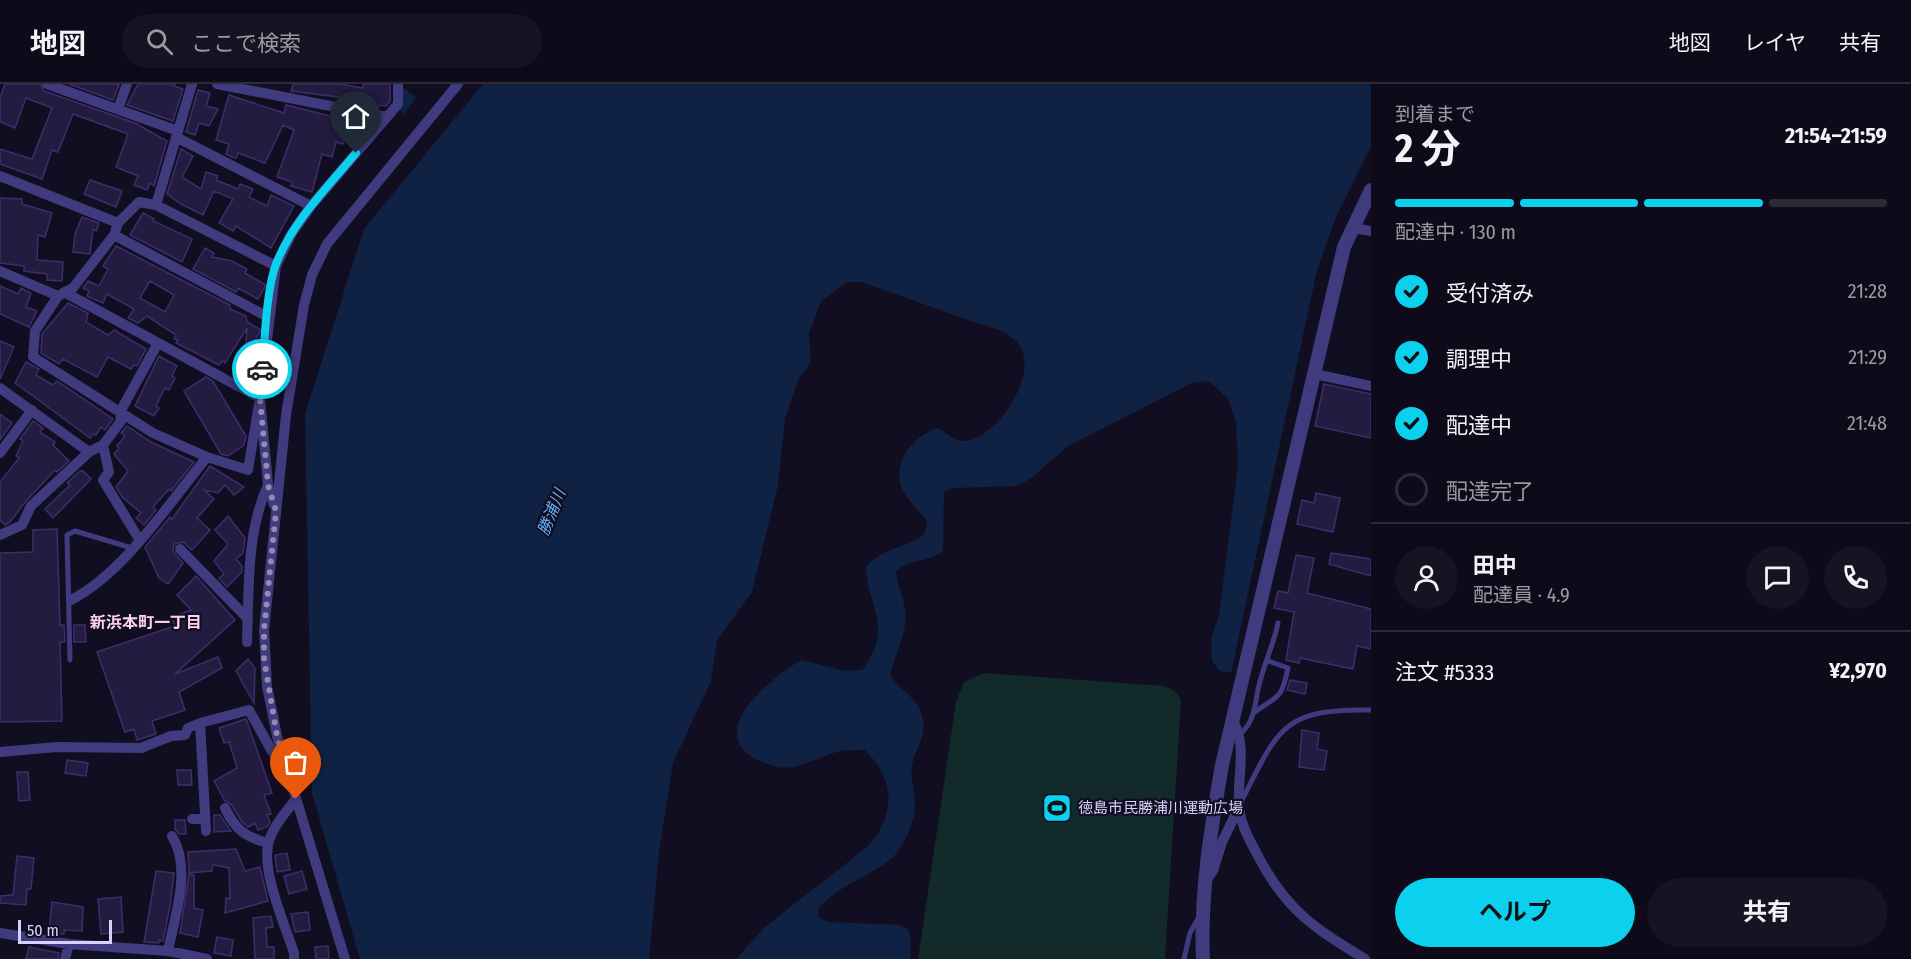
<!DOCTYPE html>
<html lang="ja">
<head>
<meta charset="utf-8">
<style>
	body { margin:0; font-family:"Fira Sans Condensed","Noto Sans JP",sans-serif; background:#171322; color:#f1f3f6; height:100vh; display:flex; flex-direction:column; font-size:22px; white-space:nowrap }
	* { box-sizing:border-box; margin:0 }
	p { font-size:20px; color:#9b9aa2 }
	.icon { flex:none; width:33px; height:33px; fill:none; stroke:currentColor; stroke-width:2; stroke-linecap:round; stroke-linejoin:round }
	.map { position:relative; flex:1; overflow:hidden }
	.drawer { display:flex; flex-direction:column; background:#0e0a19; width:540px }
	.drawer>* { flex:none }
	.scale { position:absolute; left:18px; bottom:15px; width:94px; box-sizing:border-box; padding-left:6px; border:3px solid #d6d0fd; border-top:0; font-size:16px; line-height:21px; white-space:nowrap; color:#d6d0fd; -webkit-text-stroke:4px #120e21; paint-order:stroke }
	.pin { position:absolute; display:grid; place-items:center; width:51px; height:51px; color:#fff; margin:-62px -26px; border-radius:50% 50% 50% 0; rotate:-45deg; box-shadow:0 0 6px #0007 }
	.pin .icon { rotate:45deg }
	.courier { position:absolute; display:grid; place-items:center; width:60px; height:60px; margin:-30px; border:4px solid #0bd1ee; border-radius:50%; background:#fff; color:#222; box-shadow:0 2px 8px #0007 }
	.head em { font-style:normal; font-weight:700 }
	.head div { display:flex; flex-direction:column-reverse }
	.head { display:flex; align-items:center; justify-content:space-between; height:102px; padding:0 24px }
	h1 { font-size:39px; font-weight:700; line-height:45px }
	.bar { display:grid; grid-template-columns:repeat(4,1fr); gap:9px 6px; align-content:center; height:72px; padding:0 24px }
	.bar i { height:8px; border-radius:4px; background:#2e2b38 }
	.bar .current { background:#0bd1ee }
	.bar p { grid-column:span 4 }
	.line { display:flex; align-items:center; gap:15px; padding:0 24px; border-top:2px solid #2e2b38 }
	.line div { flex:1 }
	.round { display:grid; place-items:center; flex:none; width:63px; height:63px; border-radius:32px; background:#171322 }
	ol { padding:0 24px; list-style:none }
	li { display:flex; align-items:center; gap:18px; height:66px }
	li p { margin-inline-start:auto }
	li .icon { padding:6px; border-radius:50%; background:#0bd1ee; color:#111; stroke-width:4 }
	li:last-child { color:#9b9aa2 }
	li i { width:33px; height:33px; border:3px solid #2e2b38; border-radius:50% }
	.action { display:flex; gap:12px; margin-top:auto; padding:12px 24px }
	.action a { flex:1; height:69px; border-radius:36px; background:#0bd1ee; color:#111; font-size:24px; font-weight:700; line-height:69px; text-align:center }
	.action a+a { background:#171322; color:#f1f3f6 }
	header { display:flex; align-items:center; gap:36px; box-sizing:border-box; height:84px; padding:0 30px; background:#0e0a19; border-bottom:2px solid #2e2b38 }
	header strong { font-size:28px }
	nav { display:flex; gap:33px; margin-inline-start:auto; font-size:21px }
	.search { width:420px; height:54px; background:#171322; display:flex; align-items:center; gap:15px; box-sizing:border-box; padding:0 21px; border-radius:33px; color:#9b9aa2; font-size:22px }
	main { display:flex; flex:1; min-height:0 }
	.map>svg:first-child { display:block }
	.green { fill:#122a2a }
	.water { fill:#0f2244 }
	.building { fill:#241b41; stroke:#3c2e6c; stroke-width:1.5; fill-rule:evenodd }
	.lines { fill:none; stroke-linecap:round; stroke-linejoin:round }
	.service { stroke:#403b7e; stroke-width:5 }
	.minor { stroke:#403b7e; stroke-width:10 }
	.tertiary { stroke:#403b7e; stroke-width:14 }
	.done { stroke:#918cb0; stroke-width:6; stroke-dasharray:0 10.8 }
	.route { stroke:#0bd1ee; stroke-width:8 }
	.labels { text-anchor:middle; stroke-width:4.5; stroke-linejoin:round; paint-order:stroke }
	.poi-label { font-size:15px; fill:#d6d0fd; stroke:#120e21; text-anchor:start }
	.water-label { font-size:16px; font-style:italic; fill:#63aff8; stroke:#120e21 }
	.neighbourhood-label { font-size:16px; font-weight:bold; fill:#fdd2ec; stroke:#120e21 }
</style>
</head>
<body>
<header>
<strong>地図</strong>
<div class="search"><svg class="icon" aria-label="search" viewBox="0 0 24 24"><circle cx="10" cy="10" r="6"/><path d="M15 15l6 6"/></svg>ここで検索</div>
<nav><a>地図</a><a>レイヤ</a><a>共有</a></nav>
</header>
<main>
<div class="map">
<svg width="1371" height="875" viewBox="0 0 1371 875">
	<rect width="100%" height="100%" fill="#120e21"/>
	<!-- green -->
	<path class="green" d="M984 589 1163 602 1174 606 1181 615 1165 875H918L956 618 964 598Z"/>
	<!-- water -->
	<path class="water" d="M483 0H1371V62L1336 133 1317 186 1231 589 1220 587 1212 577 1211 555 1219 531 1238 382 1236 338 1228 315 1209 297 1192 299 1068 362 1030 395 1016 402 952 404 944 408 943 467C929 479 909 474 896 488 897 502 903 512 905 525 909 545 895 571 890 590 897 605 917 613 921 629 929 652 916 661 912 681 910 693 915 707 915 718 916 734 905 762 893 773 870 793 838 801 818 825L819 834 829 838 901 841 908 846 911 855 910 875H736L765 843 867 763C896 732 896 696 865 666 857 666 849 666 841 667 819 671 798 689 774 682 694 659 763 599 801 576L845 587 862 586C895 542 868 527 866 483 883 463 905 465 925 450L927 437C919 427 905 414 901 402 892 377 916 350 938 344 945 348 954 356 962 357 997 358 1044 284 1016 257 1004 245 980 240 965 235 930 222 896 210 861 198H847L821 218 809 249 811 278 799 294 785 334 778 401 752 508 717 556 711 597 673 679 659 768 649 875H360L312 709 305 330 364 145Z
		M402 2 416 14 404 30 399 25Z"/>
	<!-- building -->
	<path class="building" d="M5 0H40L44 7 135 39 167 57 154 102 150 99 147 106 134 101 138 92 116 83 128 50 73 30 58 68 52 66 42 95 0 80V65L32 75 52 24 26 14 15 44 0 38V14Z
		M69 0H115L119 1 113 16Z
		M138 0H175L174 2 183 5 173 37 127 21Z
		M293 0H339L363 4V0H390V17L386 22 360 20 345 17 346 14 291 7Z
		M198 6 210 9 206 22 218 25 209 42 199 39 195 51 186 48Z
		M229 11 284 29 286 21 342 35V32L357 35 353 56 345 54 343 60 336 58 332 73 322 70 312 108 291 102 292 98 277 93 294 46 283 41 265 79 238 69 236 74 232 73 226 70 229 60 216 56Z
		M181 65 193 72 182 93 201 105 206 88 218 92 216 96 238 105 240 100 253 105 249 113 267 122 271 111 294 122 271 164 236 142 233 147 219 139 233 115 214 107 203 131 181 120 167 110Z
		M90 96 122 107 116 123 84 110Z
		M0 114 22 115V120L52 129 45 153 38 151 37 176 63 178 62 197 47 196V190L24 187V182L0 179Z
		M143 129 154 135 153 137 192 155 182 178 130 151Z
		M82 133 99 139 96 147 93 145 90 170 73 168 75 150Z
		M116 162 230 221V225L246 232 247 238 261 246 245 274 247 244 225 279 222 277 219 281 176 259 178 256 174 255 176 251 147 232 138 239 128 234 134 225 107 210 103 219 87 212 89 207 83 204 88 197 99 202 108 185 103 182ZM150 197 174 211 165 228 140 214Z
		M205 164 214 169 212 173 232 177 247 185 245 189 266 201 258 215 238 204 236 208 193 185Z
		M0 202 18 210 21 204 31 209 26 223 37 227 29 243 0 230Z
		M68 219 88 229 86 238 108 251 114 246 146 265 137 282 134 281 131 285 108 273 97 293 63 275 59 280 41 269 42 250Z
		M0 257 14 263 0 295Z
		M159 272 177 282 172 292 175 294 169 306 165 304 156 322 159 324 154 332 135 322Z
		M26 278 39 285 36 291 53 301 57 297 113 335 105 346 101 343 96 351 93 350 90 354 18 301 15 299Z
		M245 281H255V297H244Z
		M206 293 213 297 246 352 244 361 228 372 221 370 184 307Z
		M1324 300 1371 310V354L1315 342Z
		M0 330 12 339 0 356Z
		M33 337 43 344 40 348 55 358 53 361 69 377 57 388 55 386 26 417 10 438 5 441 0 436V398L19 374 16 372 23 357 20 355Z
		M127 342 151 358 194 378 171 407 169 405 153 423 156 426 144 441 136 434 141 429 123 414 116 403 128 387 114 370 119 364 117 362 125 352 121 349Z
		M210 382 244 403 234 411 225 401 218 409 204 406 214 415 197 434 210 446 192 466 183 458 174 460 173 467 183 479 168 500 159 494 145 463 170 433 172 435Z
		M80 387H83L91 395 53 434 45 425 70 401 67 399Z
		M1316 409 1340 414 1333 448 1297 440 1302 416 1314 419Z
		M228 432 245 454 243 469 236 475 242 482V488L227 503 219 494 224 490 214 477 228 460 215 446Z
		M57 445 60 541H64L65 558H60L62 637 0 638V469L33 468V446Z
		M1331 469 1371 475V492L1329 480Z
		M1296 471 1314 474 1307 509 1371 525V565L1357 562 1353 585 1300 574 1299 579 1286 576 1294 528 1274 524 1278 507 1288 509Z
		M196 492 235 536 175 590 218 573 222 584 179 608 185 626 152 637 156 650 137 656 134 645 125 648 97 568 175 542 172 533 191 526 177 511Z
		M74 541H85L86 558H74Z
		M248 575 255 584 254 619 236 587Z
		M1290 596 1307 599 1305 610 1287 606Z
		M246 635 272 709 264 711 271 730 267 731 270 738 267 743 258 746 255 739 248 743 242 738 231 720 225 717 214 697 237 684 229 658 224 659 219 644Z
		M1302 646 1319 649 1317 665 1327 667 1324 686 1299 683Z
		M67 676 88 679 86 692 65 689Z
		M177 686H191L192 701H178Z
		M17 688H28L30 716 19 717Z
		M214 731H220L231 747 214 748Z
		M175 736H185L186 750H179L175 745Z
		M236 765 245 787 260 783 268 817 225 829 226 814 230 815 229 784 213 781 212 787 189 789 188 768Z
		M287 769 290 786 277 788 275 771Z
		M17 772 34 774 31 805H27L26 821 0 819V812L13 811Z
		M156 787 174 789 170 822 163 857 159 856V859L144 858Z
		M302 787 307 805 289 810 284 792Z
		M189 790 194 791V824L203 826 198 853 180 849Z
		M121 813 123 848 101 850 98 815Z
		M52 818 83 823 82 847 64 846V850L49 849Z
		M308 828 310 846 295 848 291 830Z
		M271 832 273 843 266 844 267 863H274V875H255L253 834Z
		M217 853 233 856 231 872 214 869Z
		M328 862 329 875H316L315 863Z
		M29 863 59 869 58 875H26Z"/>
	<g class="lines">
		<!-- service -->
		<path class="service" d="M70 576 67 451 75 447 132 464
			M1255 628C1279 610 1281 617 1288 584L1268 577
			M1240 650C1258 635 1254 614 1261 594 1266 575 1274 559 1278 539
			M1241 718C1278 646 1281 624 1371 626
			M1184 875 1190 849 1200 831"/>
		<!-- minor -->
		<path class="minor" d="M47 0 178 47
			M217 0 387 33
			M118 25 127 0
			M176 53 311 122
			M0 92 118 139
			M156 121 192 0
			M1352 144 1371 147
			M114 151 268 233
			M0 187 58 212
			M64 208 260 314 248 386 207 373 153 349 33 273 35 247 58 212 73 204 114 151 118 139 139 118 156 121 276 182
			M1315 290 1371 302
			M0 304 89 368
			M103 361 109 388 103 396 139 455
			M0 369 32 326
			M274 421 268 401 260 314 276 182 292 149 311 122 398 20V0
			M0 451 22 441 31 422 89 368 103 361 121 337 120 328 158 259
			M180 465 248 535
			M71 516C124 489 169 419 207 373
			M247 558C249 506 246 449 268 401
			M1234 639C1247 662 1237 695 1239 721 1240 740 1249 755 1258 772 1286 826 1314 844 1365 875
			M0 668 57 663 141 664 171 652 185 651 188 644 200 639
			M225 724C235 745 245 753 268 759
			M192 735H205
			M206 747 200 639 249 626 273 669 283 670
			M1207 795 1213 787 1222 758 1239 723
			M0 849 69 860 168 867 207 875
			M168 867C175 831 192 785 172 752
			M65 875 69 860
			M294 875V869C285 841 260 785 269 757 274 741 286 728 296 715
			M345 875 277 652 267 602 264 546 286 331 304 221 312 191 327 160 458 0"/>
		<!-- tertiary -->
		<path class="tertiary" d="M1203 875C1200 810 1211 745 1222 681L1344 163 1371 106"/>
	</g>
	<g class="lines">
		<!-- done -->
		<path class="done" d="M262 285 260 314 268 401 276 427 264 546V575L277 652 296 715"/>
		<!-- route -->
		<path class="route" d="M262 285C265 256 266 207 276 180 293 137 327 104 356 69"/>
	</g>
	<!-- icons -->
	<defs>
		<g id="stadium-square" transform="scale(1.5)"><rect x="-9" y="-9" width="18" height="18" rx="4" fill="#0bd1ee" stroke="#120e21"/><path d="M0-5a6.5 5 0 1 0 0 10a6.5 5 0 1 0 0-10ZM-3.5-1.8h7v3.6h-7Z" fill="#111"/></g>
	</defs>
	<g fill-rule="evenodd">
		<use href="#stadium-square" x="1057" y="724"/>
	</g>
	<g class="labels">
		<!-- poi labels -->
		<g class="poi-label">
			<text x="1078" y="729">徳島市民勝浦川運動広場</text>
		</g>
		<!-- water labels -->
		<g class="water-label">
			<text transform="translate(551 428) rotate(-68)" y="6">勝浦川</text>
		</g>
		<!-- neighbourhood labels -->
		<g class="neighbourhood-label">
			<text x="146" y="544">新浜本町一丁目</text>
		</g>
	</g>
</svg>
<div class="scale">50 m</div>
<div class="pin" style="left:296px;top:715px;background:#ea580c"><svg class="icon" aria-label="bag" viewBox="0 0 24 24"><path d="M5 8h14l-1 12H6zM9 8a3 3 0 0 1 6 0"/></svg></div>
<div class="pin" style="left:356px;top:69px;background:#1f2937"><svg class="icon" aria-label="home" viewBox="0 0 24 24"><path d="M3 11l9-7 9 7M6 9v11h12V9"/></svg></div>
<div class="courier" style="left:262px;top:285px"><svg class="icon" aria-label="car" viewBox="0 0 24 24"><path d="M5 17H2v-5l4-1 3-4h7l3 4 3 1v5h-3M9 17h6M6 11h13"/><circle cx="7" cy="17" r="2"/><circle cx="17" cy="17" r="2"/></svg></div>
</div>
<section class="drawer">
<div class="head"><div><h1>2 分</h1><p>到着まで</p></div><em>21:54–21:59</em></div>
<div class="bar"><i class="current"></i><i class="current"></i><i class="current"></i><i></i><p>配達中 · 130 m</p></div>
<ol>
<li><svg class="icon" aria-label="check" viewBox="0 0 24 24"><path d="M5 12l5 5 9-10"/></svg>受付済み<p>21:28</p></li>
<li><svg class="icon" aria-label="check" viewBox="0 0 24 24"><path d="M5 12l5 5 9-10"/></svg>調理中<p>21:29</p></li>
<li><svg class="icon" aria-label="check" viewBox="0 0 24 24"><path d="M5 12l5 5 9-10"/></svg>配達中<p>21:48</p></li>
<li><i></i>配達完了</li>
</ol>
<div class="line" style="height:108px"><a class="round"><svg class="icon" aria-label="person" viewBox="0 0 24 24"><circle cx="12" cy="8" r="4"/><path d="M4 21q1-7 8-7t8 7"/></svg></a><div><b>田中</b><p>配達員 · 4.9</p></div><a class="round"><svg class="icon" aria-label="chat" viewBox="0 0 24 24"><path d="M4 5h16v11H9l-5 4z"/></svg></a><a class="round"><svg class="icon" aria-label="phone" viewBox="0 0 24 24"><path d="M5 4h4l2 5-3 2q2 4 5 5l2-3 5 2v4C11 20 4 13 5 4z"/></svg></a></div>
<div class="line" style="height:78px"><div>注文 #5333</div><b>¥2,970</b></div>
<div class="action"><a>ヘルプ</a><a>共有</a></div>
</section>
</main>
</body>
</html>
